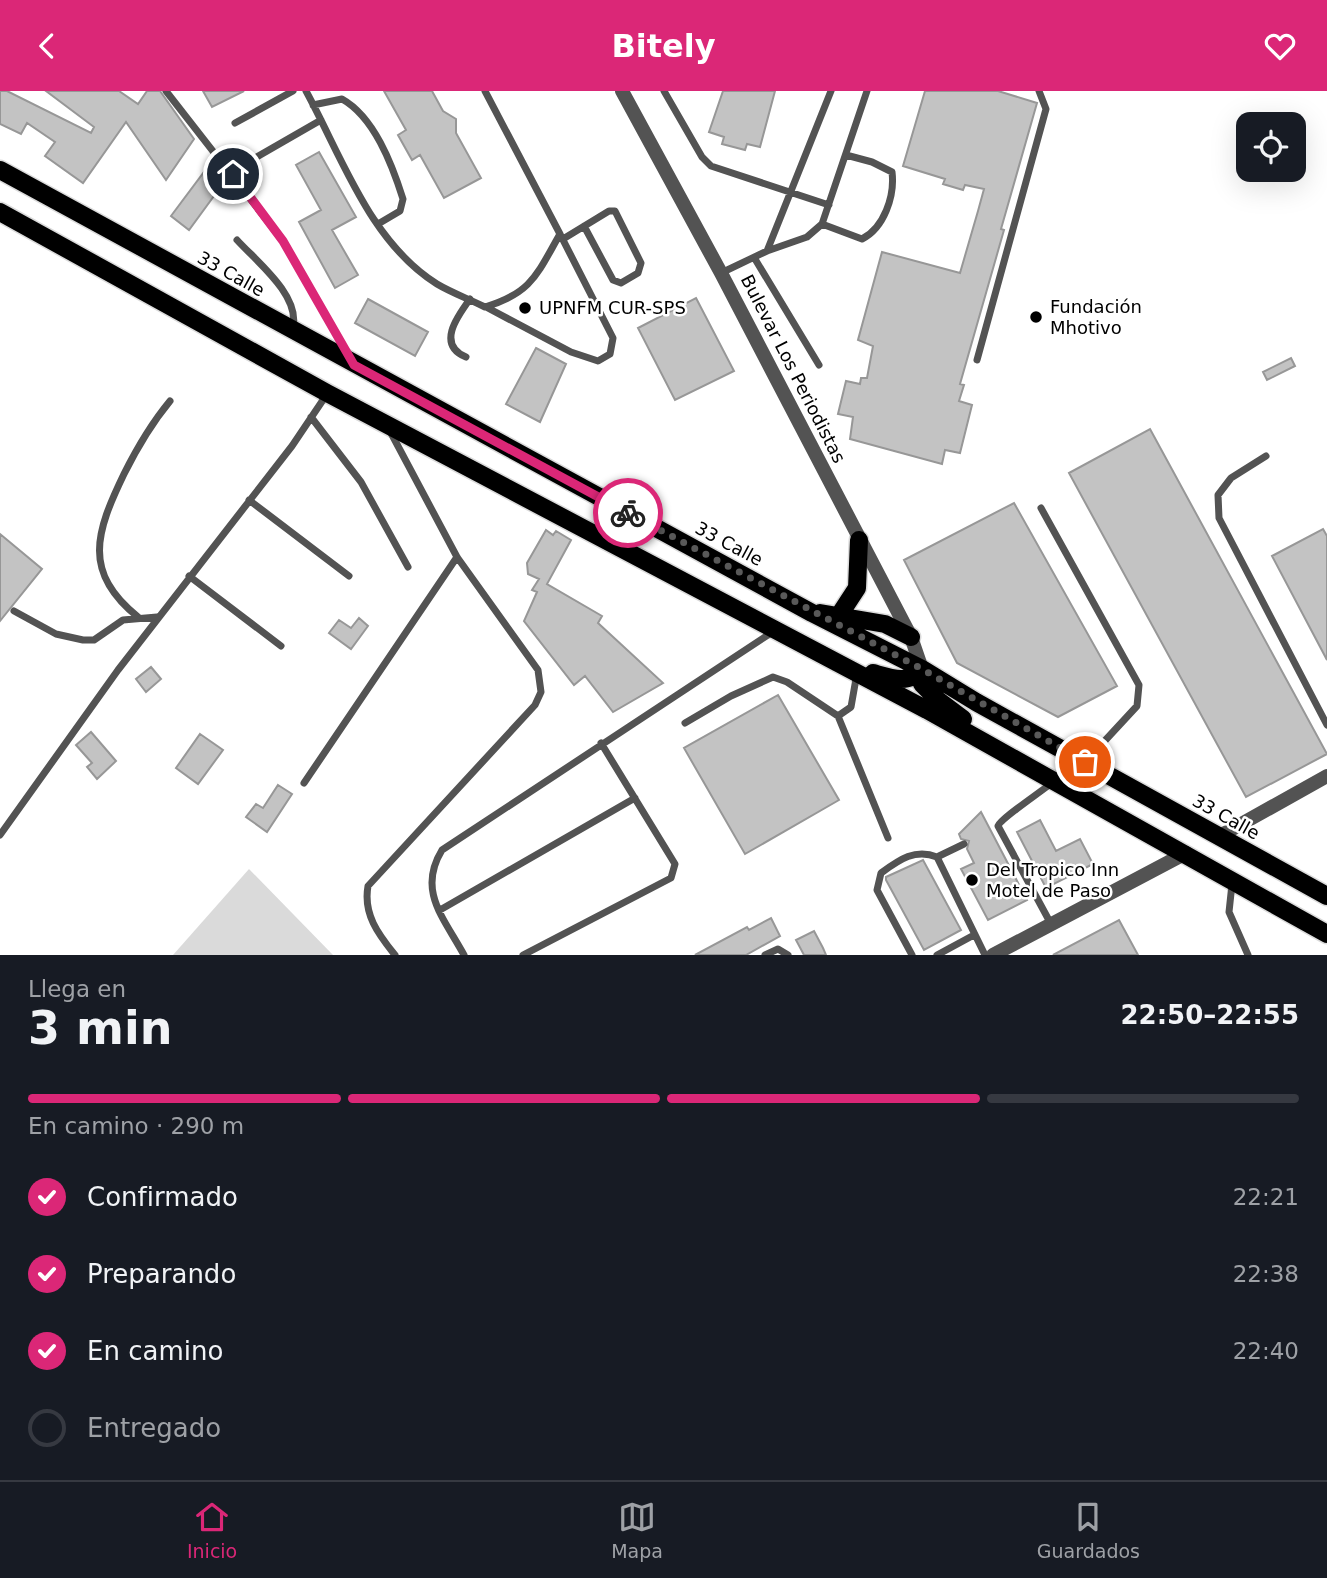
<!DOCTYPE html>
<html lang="es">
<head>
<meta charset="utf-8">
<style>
	body { margin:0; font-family:"DejaVu Sans",sans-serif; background:#20242c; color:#f1f3f6; height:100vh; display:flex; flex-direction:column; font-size:26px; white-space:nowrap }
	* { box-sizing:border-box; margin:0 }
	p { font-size:23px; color:#9ea1a6 }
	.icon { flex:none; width:38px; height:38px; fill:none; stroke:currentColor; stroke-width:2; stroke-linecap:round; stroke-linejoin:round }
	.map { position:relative; height:864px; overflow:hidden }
	.sheet { display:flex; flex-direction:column; background:#171b24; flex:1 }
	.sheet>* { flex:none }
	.tools { position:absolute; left:1236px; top:21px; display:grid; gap:14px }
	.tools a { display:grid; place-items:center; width:70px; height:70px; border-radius:14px; background:#171b24; box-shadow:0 7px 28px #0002; font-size:35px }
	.pin { position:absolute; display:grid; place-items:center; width:60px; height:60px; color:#fff; margin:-30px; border:4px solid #fff; border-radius:50%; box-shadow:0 2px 7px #0007 }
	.courier { position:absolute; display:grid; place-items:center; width:70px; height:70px; margin:-35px; border:5px solid #db2777; border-radius:50%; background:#fff; color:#222; box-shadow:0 2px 9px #0007 }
	.headline em { font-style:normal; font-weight:700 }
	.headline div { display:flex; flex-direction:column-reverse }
	.headline { display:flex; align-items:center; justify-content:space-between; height:119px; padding:0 28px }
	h1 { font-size:46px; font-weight:700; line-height:52px }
	.bar { display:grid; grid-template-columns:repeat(4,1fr); gap:10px 7px; align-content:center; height:84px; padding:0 28px }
	.bar i { height:9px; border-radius:5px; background:#363941 }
	.bar .current { background:#db2777 }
	.bar p { grid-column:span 4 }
	ol { padding:0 28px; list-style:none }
	li { display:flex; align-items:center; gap:21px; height:77px }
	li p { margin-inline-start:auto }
	li .icon { padding:7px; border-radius:50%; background:#db2777; color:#fff; stroke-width:4 }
	li:last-child { color:#9ea1a6 }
	li i { width:38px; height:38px; border:4px solid #363941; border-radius:50% }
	header { display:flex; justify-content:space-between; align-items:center; height:91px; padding:0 28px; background:#db2777; color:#fff; font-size:32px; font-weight:700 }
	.tabs { display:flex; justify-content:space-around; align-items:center; height:98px; border-top:2px solid #363941; background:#171b24; font-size:19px; color:#9ea1a6 }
	.tabs a { display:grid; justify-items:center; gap:4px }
	.tabs .current { color:#db2777 }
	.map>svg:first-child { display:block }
	.green { fill:#dadada }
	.building { fill:#c3c3c3; stroke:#979797; stroke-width:2 }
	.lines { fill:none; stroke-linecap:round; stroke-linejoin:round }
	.primary-casing { stroke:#dbdbdb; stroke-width:21 }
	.service { stroke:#535353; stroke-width:7 }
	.minor { stroke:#535353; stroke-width:14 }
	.primary { stroke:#000; stroke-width:18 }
	.done { stroke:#595959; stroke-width:7; stroke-dasharray:0 12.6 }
	.route { stroke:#db2777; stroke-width:9 }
	.poi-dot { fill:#000; stroke:#fff; stroke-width:2.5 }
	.labels { text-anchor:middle; stroke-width:5; stroke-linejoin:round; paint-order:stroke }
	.street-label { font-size:18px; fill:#000; stroke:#fff }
	.poi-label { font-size:18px; fill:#000; stroke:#fff; text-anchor:start }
</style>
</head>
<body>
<header><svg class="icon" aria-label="back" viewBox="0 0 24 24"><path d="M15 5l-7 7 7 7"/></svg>Bitely<svg class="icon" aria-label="heart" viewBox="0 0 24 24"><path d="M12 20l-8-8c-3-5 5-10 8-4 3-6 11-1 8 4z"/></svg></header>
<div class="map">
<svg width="1327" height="864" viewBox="0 0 1327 864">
	<rect width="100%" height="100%" fill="#fff"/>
	<!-- green -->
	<path class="green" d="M249 778 333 864H173Z"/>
	<!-- building -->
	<path class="building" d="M0 0H7L91 42 94 36 46 0H119L138 13 147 0H160L194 48 166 89 126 31 83 92 45 65 55 51 27 32 21 43 0 33Z
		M203 0H244L212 16Z
		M384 0H432L443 20 456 28V42L481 87 444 107 420 64 412 69 398 44 406 39Z
		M723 0H775L760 56 747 53 745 59 722 53 724 46 709 41Z
		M925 0H998L1037 12 1001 138 1004 139 960 293 964 294 959 310 972 314 960 362 945 359 942 373 850 348 853 326 838 323 846 290 860 293 861 287H867L873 255 858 249 882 161 960 182 978 120 984 98 965 94 963 99 943 93 945 88 903 75Z
		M319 61 356 126 332 139 358 184 335 197 299 131 321 119 296 74Z
		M204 81 222 94 189 139 171 125Z
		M696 207 734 280 675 309 638 237Z
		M368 208 428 241 415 265 355 232Z
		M536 257 566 273 540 331 506 313Z
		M1291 267 1295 275 1267 289 1263 281Z
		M1150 338 1327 663 1246 706 1069 382Z
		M1014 412 1117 595 1058 626 957 572 904 469Z
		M1323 438 1327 445V569L1272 465Z
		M546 439 553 444 556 440 571 449 547 493 602 525 598 532 663 592 613 621 585 585 574 594 524 530 537 501 532 499 539 488 528 483 527 472Z
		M0 443 42 478 0 530Z
		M359 527 368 535 351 558 329 542 339 529 351 537Z
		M151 576 161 588 146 601 136 588Z
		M778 604 839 709 745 763 684 657Z
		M91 641 116 670 97 688 87 676 92 672 76 654Z
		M200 643 223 659 198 693 176 677Z
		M278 694 292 703 267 741 246 726 256 713 263 717Z
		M981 721 1027 809 988 829 961 778 974 772 967 758 969 750 961 748 959 743Z
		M1040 729 1056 760 1080 748 1093 773 1046 797 1017 741Z
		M923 769 961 839 924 859 886 789V786Z
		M771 827 780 845 746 864H695L747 836 749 839Z
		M1119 829 1138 864H1053Z
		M814 840 823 857 826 864H804L796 849Z"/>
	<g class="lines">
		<!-- primary casing -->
		<g class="primary-casing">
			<path id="primary" d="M0 79 812 522 922 578 976 611 1327 805
				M0 121 327 302 927 619 1327 843
				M820 522 885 533 911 546
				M840 523 857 497 859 449
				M922 578V593L939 610 963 628
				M873 582C891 587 909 594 922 578"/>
		</g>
		<!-- service -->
		<path class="service" d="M166 0 283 150 348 264
			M306 0C342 66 370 151 437 193 452 202 469 208 485 216 532 202 537 183 560 143L485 0
			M664 0 702 66 711 75 829 114
			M313 14 342 8C374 26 392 73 403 108L400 120 378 133
			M235 32 293 0
			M255 67 321 29
			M822 133 862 148C884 137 895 105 892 81L872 71 846 64
			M563 148 609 120H615L641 172 638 182 621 192 613 189 584 135
			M237 149C256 170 300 204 293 236
			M767 160 831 0
			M755 168 819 274
			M721 182 767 160 807 146 822 133 867 0
			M486 216 571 261 598 270 610 263 613 247 560 143
			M466 266C437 254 456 227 470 208
			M977 269 1046 18 1039 0
			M311 326 361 391 408 476
			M391 342 457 466 538 579 541 601 535 614 368 795C363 823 378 843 395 864
			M1266 365 1231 387 1218 404 1219 427 1327 634
			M249 409 349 485
			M1041 417 1139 594 1137 615 1087 669
			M189 485 281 555
			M14 520 56 543 83 549H94L123 529 157 526
			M138 526C82 481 96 441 124 383 137 357 151 333 170 310
			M838 625 888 747
			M685 632 731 605 773 586 787 591 838 625 851 616 857 582
			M304 692 457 466
			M0 744 118 579 292 355 327 303
			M937 766 964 753
			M1232 793 1229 821 1248 864
			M440 819 635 707
			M1051 833 998 735C1001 727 1044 699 1054 690
			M464 864C444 827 417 800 442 759L774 540
			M523 864 671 787 675 773 601 652
			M765 864 778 858 788 864
			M912 864 877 799 881 782C899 769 915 757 937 766L985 864
			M937 864 974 844"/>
		<!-- minor -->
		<path class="minor" d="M622 0 721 182 911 546 922 578
			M1218 746 1327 685
			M993 864 1186 762"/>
		<!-- primary -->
		<use href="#primary" class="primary"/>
	</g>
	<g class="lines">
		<!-- done -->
		<path class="done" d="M628 422 922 578 1085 671"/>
		<!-- route -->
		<path class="route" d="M233 83 283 150 354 274 628 422"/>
	</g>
	<!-- markers -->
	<g class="poi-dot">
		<circle cx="525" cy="217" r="7"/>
		<circle cx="1036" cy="226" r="7"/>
		<circle cx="972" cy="789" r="7"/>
	</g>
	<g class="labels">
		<!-- street labels -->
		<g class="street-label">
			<text transform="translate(231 183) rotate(29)" y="6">33 Calle</text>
			<text transform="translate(793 278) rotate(63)" y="6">Bulevar Los Periodistas</text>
			<text transform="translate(729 453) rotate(28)" y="6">33 Calle</text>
			<text transform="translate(1226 726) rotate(29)" y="6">33 Calle</text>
		</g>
		<!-- poi labels -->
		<g class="poi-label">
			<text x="1050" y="222">Fundación<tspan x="1050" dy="21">Mhotivo</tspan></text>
			<text x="539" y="223">UPNFM CUR-SPS</text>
			<text x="986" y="785">Del Tropico Inn<tspan x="986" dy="21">Motel de Paso</tspan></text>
		</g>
	</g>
</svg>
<div class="tools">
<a><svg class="icon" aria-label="locate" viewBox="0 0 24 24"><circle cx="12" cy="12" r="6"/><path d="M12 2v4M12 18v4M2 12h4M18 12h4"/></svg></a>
</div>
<div class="pin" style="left:1085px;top:671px;background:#ea580c"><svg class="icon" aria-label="bag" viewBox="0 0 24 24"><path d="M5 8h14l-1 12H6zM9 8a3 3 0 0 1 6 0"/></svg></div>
<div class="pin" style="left:233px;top:83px;background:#1f2937"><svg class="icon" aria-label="home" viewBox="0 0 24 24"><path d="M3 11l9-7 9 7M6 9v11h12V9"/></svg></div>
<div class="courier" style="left:628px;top:422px"><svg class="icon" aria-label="bike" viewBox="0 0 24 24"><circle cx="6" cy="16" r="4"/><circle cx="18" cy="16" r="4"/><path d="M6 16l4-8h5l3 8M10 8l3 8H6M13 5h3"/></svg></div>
</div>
<section class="sheet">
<div class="headline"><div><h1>3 min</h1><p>Llega en</p></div><em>22:50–22:55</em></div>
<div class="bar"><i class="current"></i><i class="current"></i><i class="current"></i><i></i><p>En camino · 290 m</p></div>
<ol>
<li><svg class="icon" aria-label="check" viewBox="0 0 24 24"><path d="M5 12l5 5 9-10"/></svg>Confirmado<p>22:21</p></li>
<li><svg class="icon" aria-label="check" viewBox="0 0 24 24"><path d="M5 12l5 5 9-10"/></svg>Preparando<p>22:38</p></li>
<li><svg class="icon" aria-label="check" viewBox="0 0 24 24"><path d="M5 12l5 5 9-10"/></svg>En camino<p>22:40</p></li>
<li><i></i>Entregado</li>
</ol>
</section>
<nav class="tabs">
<a class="current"><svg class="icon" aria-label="home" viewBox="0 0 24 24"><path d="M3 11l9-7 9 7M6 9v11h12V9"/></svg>Inicio</a>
<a><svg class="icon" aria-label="map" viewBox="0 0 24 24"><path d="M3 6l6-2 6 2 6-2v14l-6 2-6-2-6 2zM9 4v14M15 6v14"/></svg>Mapa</a>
<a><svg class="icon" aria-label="saved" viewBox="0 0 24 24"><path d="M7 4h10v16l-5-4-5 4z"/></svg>Guardados</a>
</nav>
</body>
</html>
